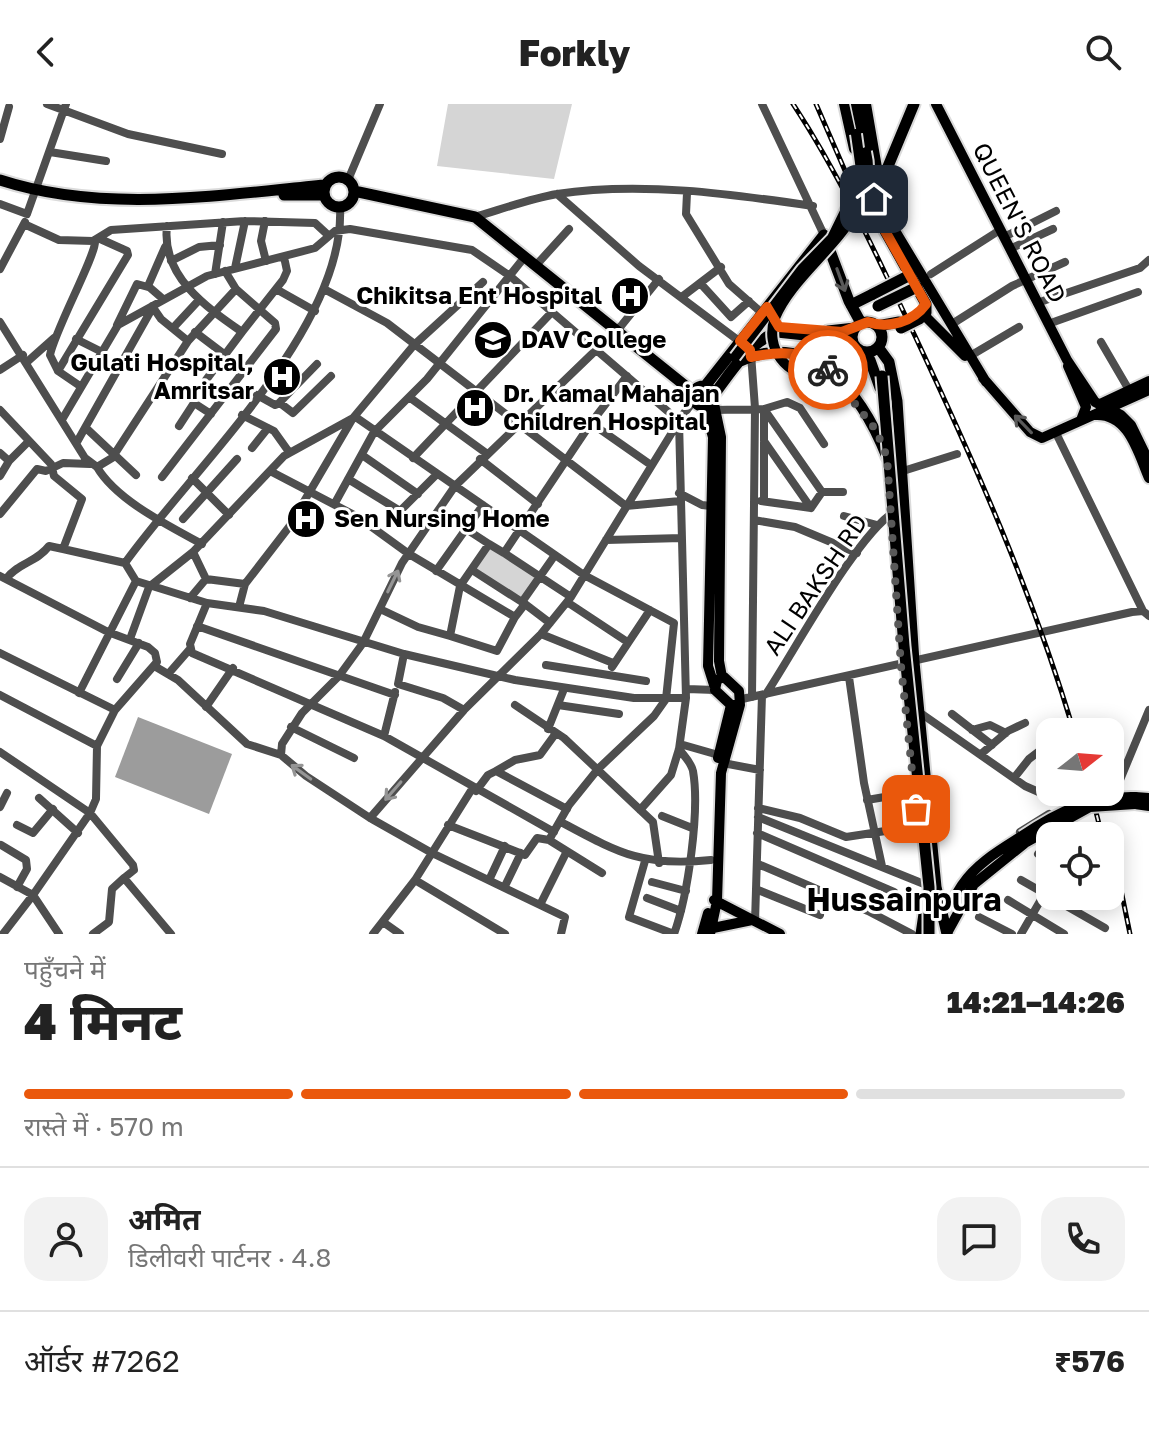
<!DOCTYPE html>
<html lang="hi">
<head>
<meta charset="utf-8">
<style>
	body { margin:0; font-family:"Golos Text","Noto Sans Devanagari",sans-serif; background:#f2f2f2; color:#222; height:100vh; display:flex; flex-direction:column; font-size:30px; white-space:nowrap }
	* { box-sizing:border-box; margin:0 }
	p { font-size:26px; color:#767676 }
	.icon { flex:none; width:44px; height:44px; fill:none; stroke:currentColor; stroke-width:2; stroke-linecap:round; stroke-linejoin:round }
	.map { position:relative; height:830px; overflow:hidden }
	.sheet { display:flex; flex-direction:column; background:#fff; flex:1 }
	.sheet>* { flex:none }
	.needle { width:52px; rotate:73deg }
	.tools { position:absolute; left:1036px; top:614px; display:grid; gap:16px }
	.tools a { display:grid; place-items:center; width:88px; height:88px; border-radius:16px; background:#fff; box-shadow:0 4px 20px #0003; font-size:40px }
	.pin { position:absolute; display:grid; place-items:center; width:68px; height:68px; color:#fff; margin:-34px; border-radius:16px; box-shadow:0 4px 12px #0006 }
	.courier { position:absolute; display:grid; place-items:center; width:80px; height:80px; margin:-40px; border:6px solid #ea580c; border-radius:50%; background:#fff; color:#222; box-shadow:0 2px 10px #0007 }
	.head em { font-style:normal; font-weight:800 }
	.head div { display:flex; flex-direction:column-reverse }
	.head { display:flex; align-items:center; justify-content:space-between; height:136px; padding:0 24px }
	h1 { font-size:52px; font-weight:800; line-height:60px }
	.bar { display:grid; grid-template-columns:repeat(4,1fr); gap:12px 8px; align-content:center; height:96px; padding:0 24px }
	.bar i { height:10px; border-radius:6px; background:#e0e0e0 }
	.bar .on { background:#ea580c }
	.bar p { grid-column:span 4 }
	.line { display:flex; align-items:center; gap:20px; padding:0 24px; border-top:2px solid #e0e0e0 }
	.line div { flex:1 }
	.round { display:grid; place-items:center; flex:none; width:84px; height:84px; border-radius:24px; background:#f2f2f2 }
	header { display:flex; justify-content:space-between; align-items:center; height:104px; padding:0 24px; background:#fff; font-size:36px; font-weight:800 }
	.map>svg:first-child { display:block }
	.green { fill:#d5d5d5 }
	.water { fill:#9c9c9c }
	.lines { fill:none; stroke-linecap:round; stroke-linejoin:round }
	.major-casing { stroke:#dbdbdb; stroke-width:14 }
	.highway-casing { stroke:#dbdbdb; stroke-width:15 }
	.minor { stroke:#4e4e4e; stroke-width:8 }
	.major { stroke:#000; stroke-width:10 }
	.highway { stroke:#000; stroke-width:11 }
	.rail-casing { stroke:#000; stroke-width:5 }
	.rail { stroke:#fff; stroke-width:2; stroke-dasharray:6; stroke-linecap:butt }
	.major-bridge-casing { stroke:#dbdbdb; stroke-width:14; stroke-linecap:butt }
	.highway-bridge-casing { stroke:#dbdbdb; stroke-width:15; stroke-linecap:butt }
	.major-bridge { stroke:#000; stroke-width:10 }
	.highway-bridge { stroke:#000; stroke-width:11 }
	.oneway { stroke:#595959 }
	.oneway2 { stroke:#959595 }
	.done { stroke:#595959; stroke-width:8; stroke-dasharray:0 14.4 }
	.route { stroke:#ea580c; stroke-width:10 }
	.labels { text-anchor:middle; stroke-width:6; stroke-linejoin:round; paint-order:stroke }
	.street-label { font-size:24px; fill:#000; stroke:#fff }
	.poi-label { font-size:24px; font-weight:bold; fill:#000; stroke:#fff; text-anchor:start }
	.district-label { font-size:32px; font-weight:bold; fill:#000; stroke:#fff }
</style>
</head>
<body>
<header><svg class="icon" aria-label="back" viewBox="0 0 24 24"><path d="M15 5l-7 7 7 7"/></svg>Forkly<svg class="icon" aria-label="search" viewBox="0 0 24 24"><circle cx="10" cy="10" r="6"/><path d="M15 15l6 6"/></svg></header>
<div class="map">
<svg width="1149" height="830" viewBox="0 0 1149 830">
	<rect width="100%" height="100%" fill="#fff"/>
	<!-- green -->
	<path class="green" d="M448 0H572L554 75 437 62Z
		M490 443 537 473 522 497 475 466Z"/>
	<!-- water -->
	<path class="water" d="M138 613 232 650 209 710 115 673Z"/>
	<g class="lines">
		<!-- major casing -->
		<g class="major-casing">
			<path id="major" d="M844 0 854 45
				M856 0 866 48
				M866 0 885 110 986 278
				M936 0 1067 256 1095 298 1121 311 1131 321 1149 358
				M924 211 965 252
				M1068 262 1086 303 1081 316
				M983 274 1030 328 1042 334 1149 286
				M713 295 721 333 719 557 722 573
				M1100 300 1149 277
				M704 302 713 333 708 562 714 581
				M1095 311C1129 309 1138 349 1149 374
				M724 573 739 587 740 601H731L715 586 717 576Z
				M718 654 731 601
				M1135 693 1149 694
				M1135 700 1149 702
				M714 796 780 830
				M936 810C950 806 954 793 962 781 977 759 1000 746 1022 732
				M713 824 752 816
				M947 829 974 780 1025 739
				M702 830 708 809
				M710 830 717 797 721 669 740 601"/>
		</g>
		<!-- highway casing -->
		<g class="highway-casing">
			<path id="highway" d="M914 0 874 96 880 118 926 200V209L919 215
				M324 88a15 15 0 1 1 30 0a15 15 0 1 1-30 0Z
				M0 76C104 110 218 91 325 81
				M354 87 475 113 693 288
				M284 91H323
				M851 201 873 190
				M852 233a15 15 0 1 1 30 0a15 15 0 1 1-30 0Z
				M877 222 899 218
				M828 227 855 224
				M878 243 889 258 897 297 914 558 936 783 947 830
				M870 256 880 284
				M738 258C813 223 862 290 887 353
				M706 281 824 131 849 197 861 219
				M693 292a10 10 0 1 1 20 0a10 10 0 1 1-20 0Z
				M713 292C731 268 748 239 777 228L852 236
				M921 830 925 803"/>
		</g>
		<!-- minor -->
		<path class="minor" d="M47 0 128 30 222 50
			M762 0 824 131
			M0 35 9 3
			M50 48 106 57
			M348 76 380 0
			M687 89 686 110 729 180 762 209
			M557 90 639 162 743 240
			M0 100 27 110 66 0
			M475 113C502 105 529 95 557 90 640 77 731 90 813 102
			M265 117 261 137 266 157
			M24 120 59 136 93 137 111 126 245 117 315 119 328 131
			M167 122C161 172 206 203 242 228L283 176 287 167 284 153
			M1004 133 1056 107
			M1010 145 1053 125
			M171 157 199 143 220 141
			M539 158 569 125
			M235 164 245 117
			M0 165 25 118
			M215 170 223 118
			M931 170 1000 126
			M701 180 731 213 749 197
			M276 185 315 207
			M324 185 387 219 626 402 680 397
			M683 192 721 163
			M163 195 148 182 165 143
			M1037 199 1140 164 1149 156
			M152 202 161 215 188 237
			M0 218 85 354 97 363 112 354 188 237 236 185
			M952 220 1012 182 1065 158
			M1048 220 1138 188
			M117 221 137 180 148 183
			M173 224 199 196
			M195 228 224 250
			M76 235 100 247
			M1101 238 1129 286
			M751 250 755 304 752 593
			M970 252 1019 223
			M27 258 54 234
			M0 266 23 251
			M58 267 128 151 127 147 98 134
			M206 276 242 228
			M80 282 58 267 50 251C55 226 97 149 95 137
			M257 291 275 301 280 299 293 309 331 272
			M409 293 486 349
			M279 299 317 260
			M0 306 51 360 54 372 82 395 63 445 125 459 136 477 207 499 190 540 192 549 384 632 554 728
			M687 306 694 296
			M715 306 764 305 822 388H843
			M242 311 274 327 289 348
			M63 314 118 221 207 172 315 144 335 127 350 125 472 146 510 172 679 317 686 594H634L515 576 404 550 264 507 207 499
			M591 319 651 361
			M179 322 194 299 211 310
			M86 324 136 371
			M1056 329 1143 507
			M77 338 153 203
			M252 344 268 324
			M0 349 9 357 29 337
			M362 351 418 390
			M413 354 552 208
			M480 355 538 400
			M97 363C116 396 169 422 202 440
			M270 367 358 413 409 450 515 513 525 500 550 519
			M903 367 957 350
			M0 372 9 357
			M162 373 276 225 275 219 236 185 225 167
			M192 374 229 411
			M348 375 400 407 437 370
			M822 388 811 404 764 337V305L787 298 800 304 824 340
			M679 389 702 401 711 402
			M761 397 811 404
			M764 397V338
			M335 399 374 328 427 275 523 155
			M0 410 37 365 46 367 63 359 90 360
			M844 412 877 421
			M183 415 237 355
			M754 416 795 423 857 449
			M466 425 489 440
			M606 436 682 434
			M193 448 206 475 245 480
			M504 449 571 493
			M125 459C192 365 346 224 340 103
			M472 466 525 500
			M436 467 483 401
			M0 472 108 528 148 543 155 549 157 558 115 606 0 549
			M6 475C19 458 36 459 49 442L63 445
			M190 494 206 475
			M522 498 555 451
			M567 498 626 537
			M239 503 245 480 289 423 353 314H357L584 471 674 519 666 595 654 612 598 665 569 701 549 736
			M380 505 418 523 450 532
			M515 513 497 547 450 532 460 482 489 440 504 449 591 319 627 272
			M197 522 395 591
			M541 530 613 559
			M130 535 149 483 193 448 284 352 353 314 414 241 483 178
			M404 550 398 580 443 594 464 606
			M546 561 646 577
			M156 563 178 576 247 640 281 651 306 672 370 714 432 749 565 813 561 830
			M612 563 650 506
			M169 569 189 546
			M849 573 864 679 882 762
			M117 575 139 539
			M687 585 715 586
			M79 589 136 477
			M766 590C794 548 856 432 894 408
			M0 591 97 642
			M742 595 1132 508 1143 507 1149 512
			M515 601 564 634 653 718 659 759
			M558 601 619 610
			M206 603 233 564
			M919 608 1025 682 1068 701
			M952 610 992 641
			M291 623 354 654
			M548 625 564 585
			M972 626 990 621 1006 629
			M384 632 395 588
			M680 640 722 652
			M0 648 90 709 96 695 97 642 115 606
			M981 650 1008 627 1025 619
			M281 651 282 640 302 609 339 572 363 539 402 459 455 382 621 222 659 175
			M723 659 760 666
			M496 667 515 656 540 651 556 629
			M1014 674 1029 655 1050 639
			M476 687 488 671 496 667 567 705
			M1115 688 1149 606
			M39 694 78 729
			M867 696 914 688
			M0 703 7 689
			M758 704 800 714 846 733 918 722
			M640 706 671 671 679 645 686 594
			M662 712 692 724
			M758 713 924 780
			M370 714 464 606 541 530 571 493 684 309
			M561 718C619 749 642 763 711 756
			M17 721 33 729 53 705
			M448 721 525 751 537 734 549 736 602 769
			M1020 728 1049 710
			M757 729 894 788
			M1 741 26 756 27 765 17 783
			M1038 750 1050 757
			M645 757 629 813 674 830
			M758 760 868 807 912 830
			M0 773 33 791 3 830
			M490 774 505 742
			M415 776 505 830
			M1021 776 1105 824
			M652 778 686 787
			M505 782 521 749
			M758 786 820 811
			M647 794 681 807
			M1008 796 1064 830
			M540 801 567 747
			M979 813 1012 830
			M383 818 400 830
			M755 818 762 591
			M59 830 33 791 90 709 133 761 134 766 124 774 171 830
			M93 830 109 818 112 785 124 774
			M373 830 415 776 472 685
			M674 830C688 791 700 707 693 667 691 658 684 652 679 645
			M1021 830 1050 780"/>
		<!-- major -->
		<use href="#major" class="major"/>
		<!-- highway -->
		<use href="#highway" class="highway"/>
		<!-- rail casing -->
		<g class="rail-casing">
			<path id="rail" d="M793 0C841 73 878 154 915 232 976 362 1033 490 1074 628
				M816 0 856 92
				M1091 688 1102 732
				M1110 732 1130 830"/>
		</g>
		<!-- rail -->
		<use href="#rail" class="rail"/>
		<!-- major-bridge casing -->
		<g class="major-bridge-casing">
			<path id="major-bridge" d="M735 253 802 165 832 134 862 73 856 30
				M858 256C846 261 832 270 818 271 787 275 764 243 775 214 797 159 883 117 866 48
				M1022 732C1059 707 1091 692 1135 693
				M1025 739 1090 703 1135 700"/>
		</g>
		<!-- highway-bridge casing -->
		<g class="highway-bridge-casing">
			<path id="highway-bridge" d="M873 190 910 171
				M878 202 917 183
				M901 224 919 215
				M882 272 904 542 929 783V830"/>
		</g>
		<!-- major-bridge -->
		<use href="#major-bridge" class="major-bridge"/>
		<!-- highway-bridge -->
		<use href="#highway-bridge" class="highway-bridge"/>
	</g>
	<!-- one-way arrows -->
	<defs><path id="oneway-shaft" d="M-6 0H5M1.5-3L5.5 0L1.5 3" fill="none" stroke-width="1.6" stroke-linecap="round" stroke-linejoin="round" transform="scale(2)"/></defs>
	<g class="oneway">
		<use href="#oneway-shaft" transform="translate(841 176) rotate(70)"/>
		<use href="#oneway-shaft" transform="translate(1023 320) rotate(-134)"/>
	</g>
	<g class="oneway2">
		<use href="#oneway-shaft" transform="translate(393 477) rotate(-64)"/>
		<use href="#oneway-shaft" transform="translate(301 668) rotate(-144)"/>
		<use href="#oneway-shaft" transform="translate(393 687) rotate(131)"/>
	</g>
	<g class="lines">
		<!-- done -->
		<path class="done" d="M828 266 876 326 887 353 901 562 916 705"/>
		<!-- route -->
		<path class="route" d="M828 266C804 246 780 247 751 253L750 246 740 237 767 203 779 223 842 228 868 218C888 225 913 218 926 200L880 118 874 95"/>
	</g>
	<!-- icons -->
	<defs>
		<g id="hospital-disc" transform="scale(2)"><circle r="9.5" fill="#000" stroke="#fff"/><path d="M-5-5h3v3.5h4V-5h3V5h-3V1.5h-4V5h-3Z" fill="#fff"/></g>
		<g id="university-disc" transform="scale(2)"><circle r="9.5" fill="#000" stroke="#fff"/><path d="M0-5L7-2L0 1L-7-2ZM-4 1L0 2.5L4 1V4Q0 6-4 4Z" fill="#fff"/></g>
	</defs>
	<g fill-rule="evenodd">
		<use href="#hospital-disc" x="630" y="192"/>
		<use href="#university-disc" x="493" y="236"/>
		<use href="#hospital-disc" x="282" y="273"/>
		<use href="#hospital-disc" x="475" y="304"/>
		<use href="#hospital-disc" x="306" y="415"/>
	</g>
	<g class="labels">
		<!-- street labels -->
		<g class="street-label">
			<text transform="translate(1019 119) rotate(63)" y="8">QUEEN'S ROAD</text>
			<text transform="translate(816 481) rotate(-56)" y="8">ALI BAKSH RD</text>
		</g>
		<!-- poi labels -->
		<g class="poi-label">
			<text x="602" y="200" text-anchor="end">Chikitsa Ent Hospital</text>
			<text x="521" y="244">DAV College</text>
			<text x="254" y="267" text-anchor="end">Gulati Hospital,<tspan x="254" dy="28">Amritsar</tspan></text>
			<text x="503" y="298">Dr. Kamal Mahajan<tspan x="503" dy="28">Children Hospital</tspan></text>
			<text x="334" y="423">Sen Nursing Home</text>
		</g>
		<!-- district labels -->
		<g class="district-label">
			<text x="904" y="807">Hussainpura</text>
		</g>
	</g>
</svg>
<div class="tools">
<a><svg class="needle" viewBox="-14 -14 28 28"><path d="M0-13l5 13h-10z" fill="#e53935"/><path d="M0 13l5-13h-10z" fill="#767676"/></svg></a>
<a><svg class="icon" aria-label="locate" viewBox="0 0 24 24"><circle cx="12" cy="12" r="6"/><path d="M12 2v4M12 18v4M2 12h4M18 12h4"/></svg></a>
</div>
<div class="pin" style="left:916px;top:705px;background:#ea580c"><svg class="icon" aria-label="bag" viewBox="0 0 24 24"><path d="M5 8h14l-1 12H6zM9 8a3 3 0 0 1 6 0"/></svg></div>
<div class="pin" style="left:874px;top:95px;background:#1f2937"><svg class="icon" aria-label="home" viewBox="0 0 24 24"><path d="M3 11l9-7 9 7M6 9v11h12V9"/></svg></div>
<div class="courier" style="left:828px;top:266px"><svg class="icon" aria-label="bike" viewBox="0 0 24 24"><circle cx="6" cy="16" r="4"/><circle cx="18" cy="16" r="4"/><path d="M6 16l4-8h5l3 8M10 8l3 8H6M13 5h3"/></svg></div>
</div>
<section class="sheet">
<div class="head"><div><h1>4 मिनट</h1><p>पहुँचने में</p></div><em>14:21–14:26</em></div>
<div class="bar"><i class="on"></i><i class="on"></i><i class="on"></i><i></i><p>रास्ते में · 570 m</p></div>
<div class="line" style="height:144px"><a class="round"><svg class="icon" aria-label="person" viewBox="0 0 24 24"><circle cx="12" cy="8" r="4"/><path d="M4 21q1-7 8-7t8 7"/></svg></a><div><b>अमित</b><p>डिलीवरी पार्टनर · 4.8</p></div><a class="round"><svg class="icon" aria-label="chat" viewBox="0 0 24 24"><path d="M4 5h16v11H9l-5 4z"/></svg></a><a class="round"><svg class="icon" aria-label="phone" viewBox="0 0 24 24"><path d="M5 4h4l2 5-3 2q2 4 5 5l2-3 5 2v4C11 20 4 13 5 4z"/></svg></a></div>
<div class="line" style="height:104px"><div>ऑर्डर #7262</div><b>₹576</b></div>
</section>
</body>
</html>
